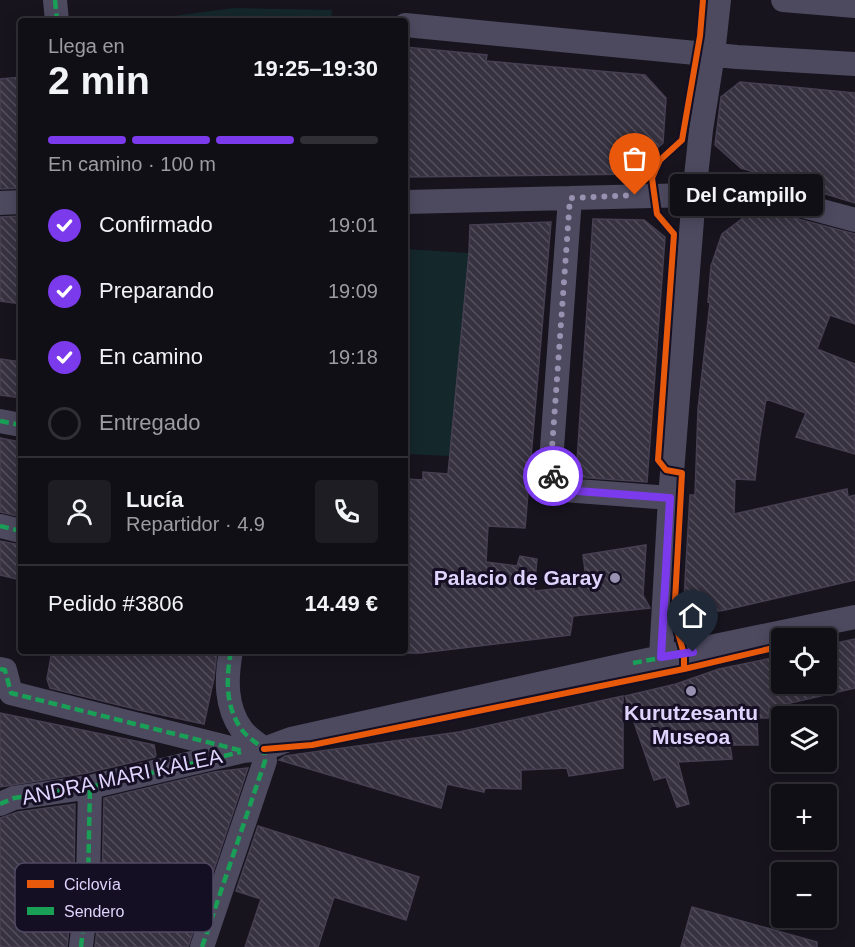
<!DOCTYPE html>
<html lang="es">
<head>
<meta charset="utf-8">
<style>
	body { margin:0; font-family:Arial,sans-serif; background:#1e1d23; color:#f1f3f6; height:100vh; display:flex; flex-direction:column; font-size:22px; white-space:nowrap }
	* { box-sizing:border-box; margin:0 }
	p { font-size:20px; color:#9c9ca1 }
	.icon { flex:none; width:33px; height:33px; fill:none; stroke:currentColor; stroke-width:2; stroke-linecap:round; stroke-linejoin:round }
	.map { position:relative; flex:1; overflow:hidden }
	.details { position:absolute; left:18px; top:18px; width:390px; height:636px; display:flex; flex-direction:column; background:#110f16; border-radius:6px; box-shadow:0 3px 15px #0003,0 0 0 2px #302f35 }
	.details>* { flex:none }
	.tools { position:absolute; left:771px; top:628px; display:grid; gap:12px }
	.tools a { display:grid; place-items:center; width:66px; height:66px; border-radius:6px; background:#110f16; box-shadow:0 3px 15px #0003,0 0 0 2px #302f35; font-size:30px }
	.pin { position:absolute; display:grid; place-items:center; width:51px; height:51px; color:#fff; margin:-62px -26px; border-radius:50% 50% 50% 0; rotate:-45deg; box-shadow:0 0 6px #0007 }
	.pin .icon { rotate:45deg }
	.courier { position:absolute; display:grid; place-items:center; width:60px; height:60px; margin:-30px; border:4px solid #7c3aed; border-radius:50%; background:#fff; color:#222; box-shadow:0 2px 8px #0007 }
	.bubble { position:absolute; height:42px; border-radius:6px; background:#110f16; box-shadow:0 3px 15px #0003,0 0 0 2px #302f35; font-size:20px; font-weight:800; line-height:42px; text-align:center }
	.head em { font-style:normal; font-weight:800 }
	.head div { display:flex; flex-direction:column-reverse }
	.head { display:flex; align-items:center; justify-content:space-between; height:102px; padding:0 30px }
	h1 { font-size:39px; font-weight:800; line-height:45px }
	.bar { display:grid; grid-template-columns:repeat(4,1fr); gap:9px 6px; align-content:center; height:72px; padding:0 30px }
	.bar i { height:8px; border-radius:4px; background:#302f35 }
	.bar .active { background:#7c3aed }
	.bar p { grid-column:span 4 }
	.line { display:flex; align-items:center; gap:15px; padding:0 30px; border-top:2px solid #302f35 }
	.line div { flex:1 }
	.round { display:grid; place-items:center; flex:none; width:63px; height:63px; border-radius:6px; background:#1e1d23 }
	ol { padding:0 30px; list-style:none }
	li { display:flex; align-items:center; gap:18px; height:66px }
	li p { margin-inline-start:auto }
	li .icon { padding:6px; border-radius:50%; background:#7c3aed; color:#fff; stroke-width:4 }
	li:last-child { color:#9c9ca1 }
	li i { width:33px; height:33px; border:3px solid #302f35; border-radius:50% }
	.map>svg:first-child { display:block }
	.green { fill:#14272a }
	.building { fill:url(#building-back-hatch); stroke:#453f51; stroke-width:1.5 }
	.lines { fill:none; stroke-linecap:round; stroke-linejoin:round }
	.minor { stroke:#4d495f; stroke-width:24 }
	.quiet { stroke:#1a9f57; stroke-width:4.5; stroke-dasharray:9 4.5; stroke-linecap:butt }
	.cycleway-casing { stroke:#150f23; stroke-width:10 }
	.cycleway { stroke:#e8590c; stroke-width:6 }
	.done { stroke:#9891af; stroke-width:6; stroke-dasharray:0 10.8 }
	.route { stroke:#7c3aed; stroke-width:8 }
	.poi-dot { fill:#9891af; stroke:#150f23; stroke-width:2 }
	.labels { text-anchor:middle; stroke-width:6; stroke-linejoin:round; paint-order:stroke }
	.poi-label { font-size:21px; font-weight:bold; fill:#ded4fd; stroke:#150f23; text-anchor:end }
	.street-label { font-size:21px; fill:#ded4fd; stroke:#150f23 }
	.key { fill:#150f23; stroke:#514a64; stroke-width:1.5 }
	.key-label { font-size:16px; fill:#ded4fd }
</style>
</head>
<body>
<div class="map">
<svg width="855" height="947" viewBox="0 0 855 947">
	<defs>
		<pattern id="building-back-hatch" width="6" height="6" patternUnits="userSpaceOnUse" patternTransform="scale(1.5)"><rect width="6" height="6" fill="#373240"/><path d="M-1 5l2 2M0 0l6 6M5-1l2 2" fill="none" stroke="#544f5c"/></pattern>
	</defs>
	<rect width="100%" height="100%" fill="#17141e"/>
	<!-- green -->
	<path class="green" d="M234 8 332 10 331 21H136Z
		M405 249 469 253 450 456 405 454Z"/>
	<!-- building -->
	<path class="building" d="M405 47 487 55 486 61 645 75 666 98 663 143 646 158 638 174 405 177Z
		M21 77V188L0 189V79Z
		M740 82 855 93V203L741 168 715 145 721 97Z
		M756 208 855 234V324L830 315 817 349 855 364V454L796 437 806 413 766 399 759 442 755 480 735 479 734 514 847 489 848 497 855 495V580L725 610 683 617 690 495H695L698 409 710 303 708 302 711 266 722 234Z
		M21 216V304L0 301V217Z
		M593 219 644 220 665 237 647 482 576 477Z
		M551 222 525 528 488 526 486 562 517 566 520 556 537 559 534 591 587 586 583 555 646 545 643 595 650 608 573 616 570 635 420 653H405V479L423 480V472L448 474 469 253 470 225Z
		M0 359 21 362V398L0 395Z
		M0 438 21 442V514L18 516 0 512Z
		M0 541 21 545V580L0 575Z
		M855 639V688L769 708 768 718H757L758 745H730L732 759 678 762 689 804 677 807 666 777 654 780 625 696 676 684 719 669 782 656V684H826V645Z
		M52 651H217L214 678 204 724 139 710 50 688 47 679Z
		M623 696V768L569 776 567 768 521 770V789L485 788 484 792 447 784 441 808 279 760 285 756 459 732Z
		M0 713 154 745 156 755 155 757 87 773 0 787Z
		M248 768 188 947H95L102 884 104 798 214 772Z
		M75 804 74 882 67 947H0V818L18 812Z
		M258 826 419 877 406 920 334 897 318 947H245L261 899 236 891Z
		M692 907 817 942V947H681Z"/>
	<g class="lines">
		<!-- minor -->
		<path class="minor" d="M55 0 57 21
			M783 0 855 6
			M405 25 737 57 855 64
			M570 198 551 462 554 481 564 490 670 498
			M405 202 694 195 728 187 763 195 855 220
			M0 203 21 202
			M0 421 21 425
			M0 526 21 531
			M661 657 670 498 694 195 701 130 713 54 719 0
			M0 669 5 670 11 693 238 750
			M0 804 14 798 90 787 243 751 264 749 291 739 633 663 855 617
			M81 947 88 883 90 787
			M202 947 265 761 264 749C257 743 248 738 242 730 225 707 226 678 231 651"/>
		<!-- quiet -->
		<path class="quiet" d="M55 0 57 21
			M0 421 21 425
			M0 526 21 531
			M661 657 664 603
			M633 663 688 653
			M0 669 5 670 11 693 243 751
			M0 804 14 798 90 787 241 752
			M81 947 88 883 90 787
			M202 947 265 761 264 749C257 743 248 738 242 730 225 707 226 678 231 651"/>
		<!-- cycleway casing -->
		<g class="cycleway-casing">
			<path id="cycleway" d="M684 669V654L674 619 682 473 666 470 658 460 674 234 657 214 652 178 660 160 682 140 700 36 703 0
				M264 749 312 745 684 669 782 646"/>
		</g>
		<!-- cycleway -->
		<use href="#cycleway" class="cycleway"/>
	</g>
	<g class="lines">
		<!-- done -->
		<path class="done" d="M553 476 551 462 570 198 635 195"/>
		<!-- route -->
		<path class="route" d="M553 476 554 481 564 490 670 498 661 657 693 652"/>
	</g>
	<!-- markers -->
	<g class="poi-dot">
		<circle cx="615" cy="578" r="6"/>
		<circle cx="691" cy="691" r="6"/>
	</g>
	<g class="labels">
		<!-- poi labels -->
		<g class="poi-label">
			<text x="603" y="585">Palacio de Garay</text>
			<text x="691" y="720" text-anchor="middle">Kurutzesantu<tspan x="691" dy="24">Museoa</tspan></text>
		</g>
		<!-- street labels -->
		<g class="street-label">
			<text transform="translate(122 777) rotate(-12)" y="7">ANDRA MARI KALEA</text>
		</g>
	</g>
	<!-- legend -->
	<rect x="15" y="863" width="198" height="69" rx="9" class="key"/>
	<rect x="27" y="880" width="27" height="8" fill="#e8590c"/>
	<rect x="27" y="907" width="27" height="8" fill="#1a9f57"/>
	<g class="key-label">
		<text x="64" y="890">Ciclovía</text>
		<text x="64" y="917">Sendero</text>
	</g>
</svg>
<div class="tools">
<a><svg class="icon" aria-label="locate" viewBox="0 0 24 24"><circle cx="12" cy="12" r="6"/><path d="M12 2v4M12 18v4M2 12h4M18 12h4"/></svg></a>
<a><svg class="icon" aria-label="layers" viewBox="0 0 24 24"><path d="M12 4l9 5-9 5-9-5zM3 14l9 5 9-5"/></svg></a>
<a>+</a>
<a>−</a>
</div>
<div class="pin" style="left:635px;top:195px;background:#ea580c"><svg class="icon" aria-label="bag" viewBox="0 0 24 24"><path d="M5 8h14l-1 12H6zM9 8a3 3 0 0 1 6 0"/></svg></div>
<div class="pin" style="left:693px;top:652px;background:#1f2937"><svg class="icon" aria-label="home" viewBox="0 0 24 24"><path d="M3 11l9-7 9 7M6 9v11h12V9"/></svg></div>
<div class="courier" style="left:553px;top:476px"><svg class="icon" aria-label="bike" viewBox="0 0 24 24"><circle cx="6" cy="16" r="4"/><circle cx="18" cy="16" r="4"/><path d="M6 16l4-8h5l3 8M10 8l3 8H6M13 5h3"/></svg></div>
<div class="bubble" style="left:670px;top:174px;width:153px">Del Campillo</div>
<section class="details">
<div class="head"><div><h1>2 min</h1><p>Llega en</p></div><em>19:25–19:30</em></div>
<div class="bar"><i class="active"></i><i class="active"></i><i class="active"></i><i></i><p>En camino · 100 m</p></div>
<ol>
<li><svg class="icon" aria-label="check" viewBox="0 0 24 24"><path d="M5 12l5 5 9-10"/></svg>Confirmado<p>19:01</p></li>
<li><svg class="icon" aria-label="check" viewBox="0 0 24 24"><path d="M5 12l5 5 9-10"/></svg>Preparando<p>19:09</p></li>
<li><svg class="icon" aria-label="check" viewBox="0 0 24 24"><path d="M5 12l5 5 9-10"/></svg>En camino<p>19:18</p></li>
<li><i></i>Entregado</li>
</ol>
<div class="line" style="height:108px"><a class="round"><svg class="icon" aria-label="person" viewBox="0 0 24 24"><circle cx="12" cy="8" r="4"/><path d="M4 21q1-7 8-7t8 7"/></svg></a><div><b>Lucía</b><p>Repartidor · 4.9</p></div><a class="round"><svg class="icon" aria-label="phone" viewBox="0 0 24 24"><path d="M5 4h4l2 5-3 2q2 4 5 5l2-3 5 2v4C11 20 4 13 5 4z"/></svg></a></div>
<div class="line" style="height:78px"><div>Pedido #3806</div><b>14.49 €</b></div>
</section>
</div>
</body>
</html>
